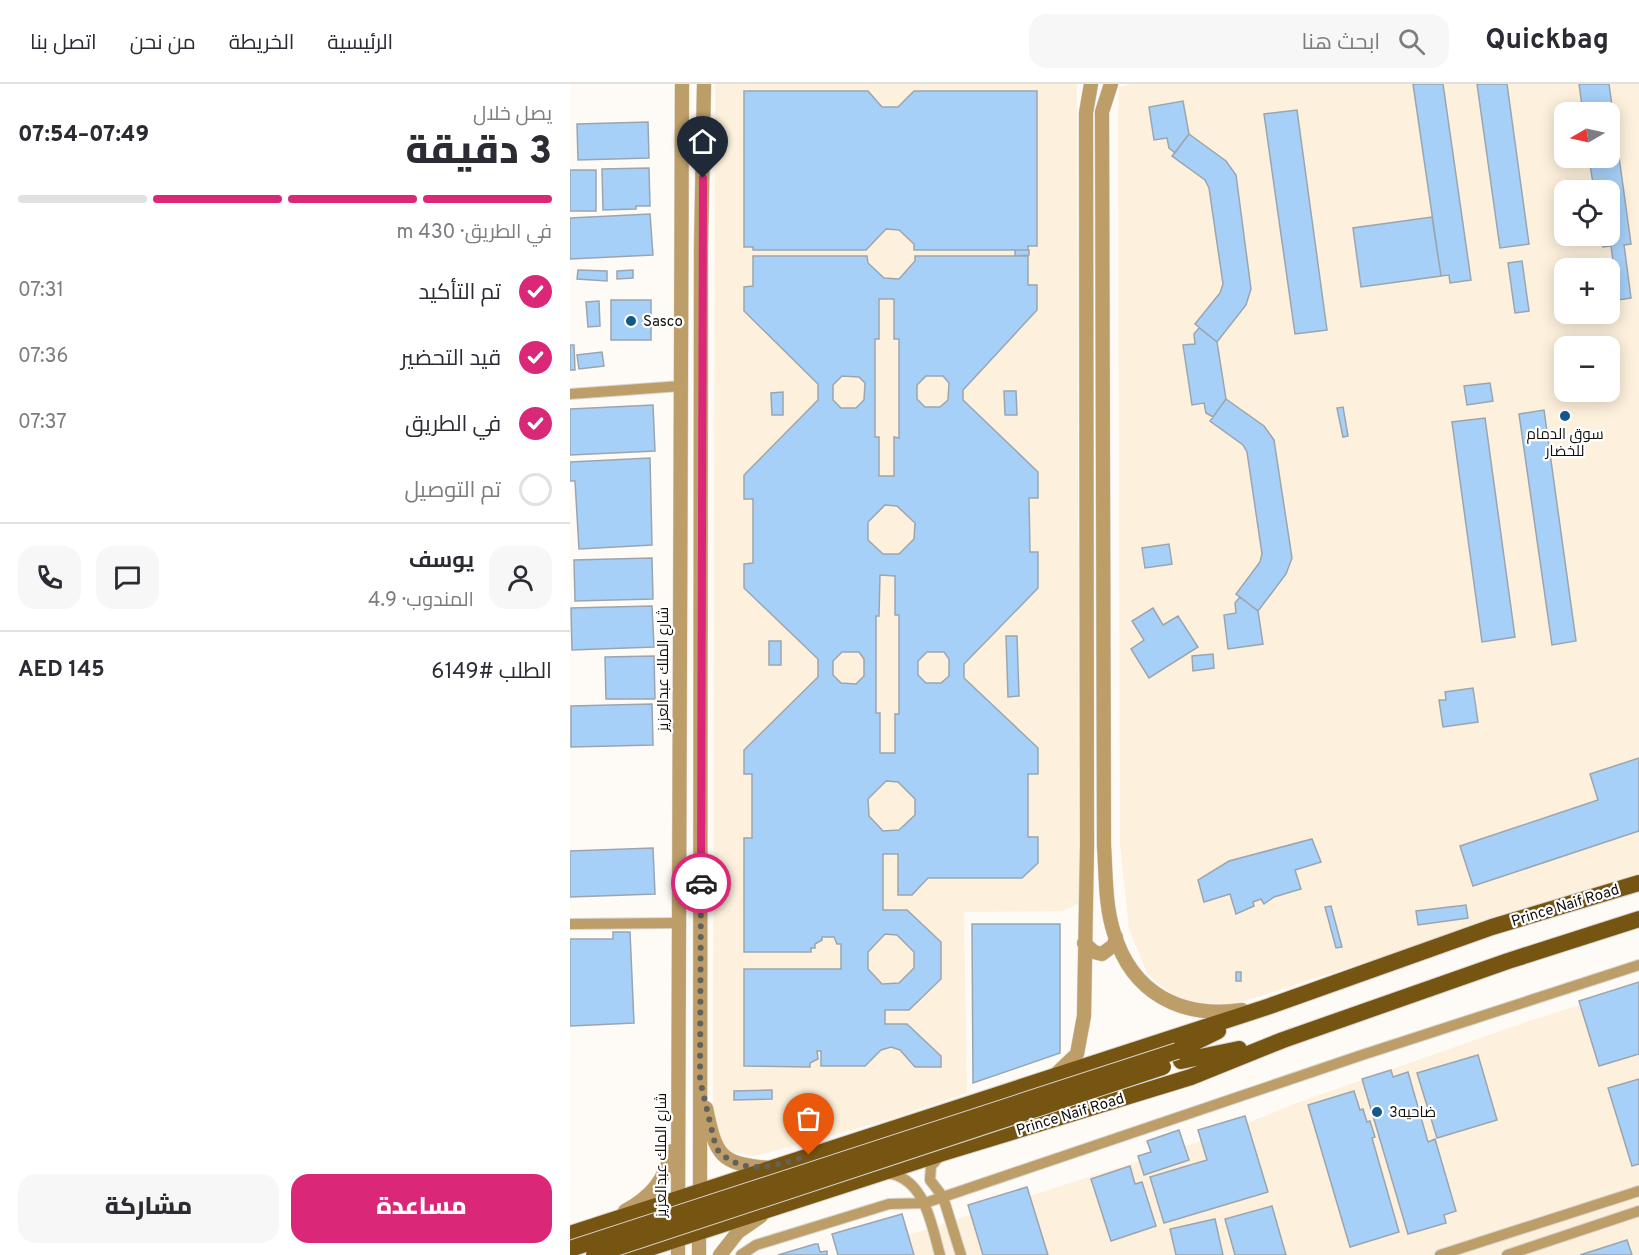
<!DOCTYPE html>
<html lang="ar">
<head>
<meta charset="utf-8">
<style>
	body { margin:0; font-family:Overpass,Cairo,sans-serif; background:#f7f7f7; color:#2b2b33; direction:rtl; height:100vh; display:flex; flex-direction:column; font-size:22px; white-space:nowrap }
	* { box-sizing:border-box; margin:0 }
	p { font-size:20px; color:#7c7c81 }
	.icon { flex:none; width:33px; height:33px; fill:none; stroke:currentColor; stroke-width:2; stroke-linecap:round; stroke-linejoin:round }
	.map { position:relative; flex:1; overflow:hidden; direction:ltr }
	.sheet { display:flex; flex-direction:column; background:#fff; width:570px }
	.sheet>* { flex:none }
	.needle { width:39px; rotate:261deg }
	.tools { position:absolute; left:984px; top:18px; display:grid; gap:12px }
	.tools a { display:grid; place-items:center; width:66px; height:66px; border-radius:12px; background:#fff; box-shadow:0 3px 15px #0003; font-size:30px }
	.pin { position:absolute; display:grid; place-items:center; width:51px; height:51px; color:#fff; margin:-62px -26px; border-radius:50% 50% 50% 0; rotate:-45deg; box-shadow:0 0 6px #0007 }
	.pin .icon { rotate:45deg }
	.courier { position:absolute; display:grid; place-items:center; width:60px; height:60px; margin:-30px; border:4px solid #db2777; border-radius:50%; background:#fff; color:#222; box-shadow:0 2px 8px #0007 }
	.summary em { font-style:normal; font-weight:800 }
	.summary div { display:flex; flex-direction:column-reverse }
	.summary { display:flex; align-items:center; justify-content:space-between; height:102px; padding:0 18px }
	h1 { font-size:39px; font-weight:800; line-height:45px }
	.bar { display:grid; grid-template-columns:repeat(4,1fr); gap:9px 6px; align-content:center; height:72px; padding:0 18px }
	.bar i { height:8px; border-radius:4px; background:#e1e1e2 }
	.bar .selected { background:#db2777 }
	.bar p { grid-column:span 4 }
	.line { display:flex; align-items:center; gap:15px; padding:0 18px; border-top:2px solid #e1e1e2 }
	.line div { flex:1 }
	.round { display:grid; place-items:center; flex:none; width:63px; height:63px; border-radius:18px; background:#f7f7f7 }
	ol { padding:0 18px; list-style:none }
	li { display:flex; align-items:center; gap:18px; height:66px }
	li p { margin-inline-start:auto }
	li .icon { padding:6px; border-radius:50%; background:#db2777; color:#fff; stroke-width:4 }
	li:last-child { color:#7c7c81 }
	li i { width:33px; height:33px; border:3px solid #e1e1e2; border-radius:50% }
	.button { display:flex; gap:12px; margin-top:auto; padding:12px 18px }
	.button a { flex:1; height:69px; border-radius:18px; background:#db2777; color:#fff; font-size:24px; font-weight:800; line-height:69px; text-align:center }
	.button a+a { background:#f7f7f7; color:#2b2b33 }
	header { display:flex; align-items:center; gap:36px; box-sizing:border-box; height:84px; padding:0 30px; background:#fff; border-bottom:2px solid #e1e1e2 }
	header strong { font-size:28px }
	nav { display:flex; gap:33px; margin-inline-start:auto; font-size:21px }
	.search { width:420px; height:54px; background:#f7f7f7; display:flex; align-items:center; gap:15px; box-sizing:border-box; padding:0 21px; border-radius:18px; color:#7c7c81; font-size:22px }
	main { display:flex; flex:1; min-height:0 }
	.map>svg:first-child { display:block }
	.built { fill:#fdf0dc; fill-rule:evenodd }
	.building { fill:#a6d0f7; stroke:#9ba5b0; stroke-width:1.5; fill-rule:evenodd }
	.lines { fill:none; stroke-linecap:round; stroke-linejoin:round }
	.minor-casing { stroke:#d8d4cf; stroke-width:12 }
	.tertiary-casing { stroke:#d8d4cf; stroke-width:15 }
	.primary-casing { stroke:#d8d4cf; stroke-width:18 }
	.minor { stroke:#bd9e68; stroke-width:10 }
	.tertiary { stroke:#bd9e68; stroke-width:14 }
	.primary { stroke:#765411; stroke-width:16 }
	.primary-bridge-casing { stroke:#d8d4cf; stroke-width:18; stroke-linecap:butt }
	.primary-bridge { stroke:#765411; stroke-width:16 }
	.done { stroke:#64615c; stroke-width:6; stroke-dasharray:0 10.8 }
	.route { stroke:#db2777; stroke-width:8 }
	.poi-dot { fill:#13598d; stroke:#fff; stroke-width:2 }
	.labels { text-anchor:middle; stroke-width:4.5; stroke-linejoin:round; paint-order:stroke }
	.poi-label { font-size:15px; fill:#110f0a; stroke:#fff; text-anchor:start }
	.street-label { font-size:15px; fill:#110f0a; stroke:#fff }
</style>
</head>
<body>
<header>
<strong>Quickbag</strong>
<div class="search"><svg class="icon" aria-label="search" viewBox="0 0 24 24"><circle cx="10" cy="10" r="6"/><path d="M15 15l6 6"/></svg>ابحث هنا</div>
<nav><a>الرئيسية</a><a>الخريطة</a><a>من نحن</a><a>اتصل بنا</a></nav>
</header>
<main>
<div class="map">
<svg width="1069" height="1171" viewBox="0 0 1069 1171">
	<rect width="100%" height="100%" fill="#fefaf5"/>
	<!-- built -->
	<path class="built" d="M145 0H507L509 820 492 827 394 828 397 1009 321 1035 185 1072 163 1069 149 1059 143 1036Z
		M559 0H1069V791L668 919 637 922 622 918 604 912 578 891 559 845 550 761 548 31 549 3ZM994 28H1040V74H994ZM994 106H1040V152H994ZM994 184H1040V230H994ZM994 262H1040V308H994Z
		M1069 902V1171H277L643 1053 735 1016 959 937Z"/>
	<!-- building -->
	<path class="building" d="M843 0H873L901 196 880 199 879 191 871 192Z
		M907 0H937L959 160 930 164Z
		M1009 0H1039L1061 160 1054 161 1061 214 1048 216 1041 162 1033 163 1031 152H1040V106H1024L1019 74H1040V28H1013Z
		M174 7H298L312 23H328L344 7H467V162H458V166H344V160L329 146 316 145 296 166H183V163H174Z
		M613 17 619 50 605 69 599 64 597 54 584 56 579 23Z
		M727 26 757 246 725 250 694 30Z
		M78 38 79 74 8 76 7 40Z
		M619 50 656 77 666 91 681 205 676 221 647 258 625 240 650 209 653 200 639 104 635 96 602 72Z
		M79 84 80 122H66V125L33 126 32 85Z
		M0 86H26V127H0Z
		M80 130 83 171 0 175V134Z
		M862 133 871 192 791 203 783 144Z
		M445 166H459V171L445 172Z
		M183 172H297L298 179 314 194 329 195 345 177V172H458V201H467V226L393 306V316L468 388V414H459L460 468H468V504L394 580V594L468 664V690H458V753H468V779L452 794H358L342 811H328V770H313V826H337L371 858V895L339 926H315V940H337L371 972V983H345L330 966 321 963 311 966 295 982H251V967H247L248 975 240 979V983L174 982V885H271V860H267L264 853H252V856L245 860V864H241V868H174V754H182V690H174V666L248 593V575L174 504V480L183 479V415H174V391L248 316V300L174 227V203L183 202ZM309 215H324V255H329V354L324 353V392H309V353H305V255H309ZM272 292 289 293 295 299 294 316 286 324H271L263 316V301ZM356 292H373L379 299 378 316 370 323H355L347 315V301ZM315 421 327 422 345 439 344 455 329 470H313L298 456V438ZM310 491 325 492V531H329V630H325V669H310V629H306V532H309ZM272 568H289L294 575V592L286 600 271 599 263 591V577ZM357 568H374L379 575V592L371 599H356L348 591V577ZM316 697 328 698 345 715V731L329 746 313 747 299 732 298 715ZM315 850 327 851 344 868V884L329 899 312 900 298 885V868Z
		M952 177 959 227 945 229 938 179Z
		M8 186 37 187V197L7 195Z
		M63 186V194L47 195V187Z
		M41 216H81V256H41Z
		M29 217 30 242 18 243 16 218Z
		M629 244 647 258 656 315 643 333 636 329 634 319 622 321 613 261 625 260 624 250Z
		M0 261H4L5 286H0Z
		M32 268 34 282 9 285 7 271Z
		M991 290H994V308H1006L994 309Z
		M920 299 923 317 897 321 894 302Z
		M434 307H446L447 331H435Z
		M213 308V331H202L201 309Z
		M656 315 694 342 704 356 722 474 716 490 688 527 666 510 690 478 692 470 677 368 673 361 640 337Z
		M83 321 85 367 0 371V325Z
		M773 323 778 352 773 353 767 324Z
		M974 326 1006 557 982 561 949 330Z
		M915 334 945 553 912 558 882 338Z
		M80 374 82 461 9 465 5 397H0V378Z
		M599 460 602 480 575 484 572 464Z
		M82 474 83 515 5 517 4 476Z
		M670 513 688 527 693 560 658 565 654 531 666 529 665 519Z
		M82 522 84 563 2 566 1 524Z
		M583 524 593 541 608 532 628 563 579 594 561 565 574 556 562 537Z
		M436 552H447L449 612 438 613Z
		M199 557H211V581H199Z
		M643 570 644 584 623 587 622 572Z
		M84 572 85 615H36L35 573Z
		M903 604 908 638 873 643 869 616H876L875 608Z
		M82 620 83 661 1 663V622Z
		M1069 674V747L903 802 890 762 1028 716 1020 690Z
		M742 755 751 778 725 786 731 805 704 813 694 820 691 815 683 818 684 822 666 830 660 810 634 818 628 796 659 777Z
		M83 764 85 810 0 813V767Z
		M896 821 898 834 848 841 846 827Z
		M761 822 772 863 766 864 755 823Z
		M402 840H490V969L403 999Z
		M43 848H60L64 939 0 942V855H43Z
		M666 888H671V897H666Z
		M1069 898V970L1029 982 1009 917Z
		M908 971 927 1036 867 1054 847 989Z
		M821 986 823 993 838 988 858 1058 865 1055 886 1127 874 1131 876 1139 838 1150 792 995Z
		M1069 995V1080L1062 1082 1038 1004Z
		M202 1006V1015L164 1016V1007Z
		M784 1007 790 1026 793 1025 797 1038 800 1037 805 1053 802 1054 829 1148 780 1163 738 1021Z
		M675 1032 698 1108 594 1139 580 1093 637 1076 628 1046Z
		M609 1046 619 1076 574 1091 568 1072 581 1068 577 1057Z
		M560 1082 565 1100 572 1098 586 1142 541 1157 521 1095Z
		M457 1103 478 1171H413L398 1121Z
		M702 1122 716 1171H665L655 1135Z
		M332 1130 344 1171H268L262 1150Z
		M645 1135 653 1171H606L600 1145Z
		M1057 1156 1062 1171H1010Z
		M245 1160H248L250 1168 257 1167V1171H208Z"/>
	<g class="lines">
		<!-- minor casing -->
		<g class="minor-casing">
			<path id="minor" d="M0 310 111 302
				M0 840 108 839
				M371 1071 361 1082 360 1096 373 1113 391 1171
				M316 1089C355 1093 361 1140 370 1171
				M171 1171 186 1161 319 1120 355 1119 373 1113 792 971 1069 881
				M870 1171 1069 1107
				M937 1171 1069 1127"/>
		</g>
		<!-- tertiary casing -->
		<g class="tertiary-casing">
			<path id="tertiary" d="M541 0 532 28 534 762C536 790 535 822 544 849 562 909 611 935 672 926
				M514 859 524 868 532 870 544 861 546 853
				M484 992 507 970 514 932 517 762 516 29 521 0
				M136 1024C146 1071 149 1080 199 1084
				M130 1118 131 165 134 0
				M108 1123 112 0
				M55 1127C81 1113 95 1096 102 1067
				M108 1145V1171
				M129 1171V1140
				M150 1171 168 1148 191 1132"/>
		</g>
		<!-- primary casing -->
		<g class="primary-casing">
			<path id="primary" d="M607 967 648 947
				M611 977 669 965
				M0 1150 700 922 922 843 1069 799
				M58 1171 373 1069 621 993 713 956 938 877 1069 835"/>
		</g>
		<!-- minor -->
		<use href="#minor" class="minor"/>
		<!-- tertiary -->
		<use href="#tertiary" class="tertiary"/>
		<!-- primary -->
		<use href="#primary" class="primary"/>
		<!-- primary-bridge casing -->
		<g class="primary-bridge-casing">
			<path id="primary-bridge" d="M0 1165 607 967
				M24 1171 593 983"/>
		</g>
		<!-- primary-bridge -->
		<use href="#primary-bridge" class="primary-bridge"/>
	</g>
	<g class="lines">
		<!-- done -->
		<path class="done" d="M131 799 130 996 146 1064C171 1094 207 1082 239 1071"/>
		<!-- route -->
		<path class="route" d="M131 799 133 94"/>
	</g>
	<!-- markers -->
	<g class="poi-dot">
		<circle cx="61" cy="237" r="6"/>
		<circle cx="995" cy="332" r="6"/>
		<circle cx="807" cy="1028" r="6"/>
	</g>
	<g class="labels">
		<!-- poi labels -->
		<g class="poi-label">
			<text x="73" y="242">Sasco</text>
			<text x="995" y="355" text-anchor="middle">سوق الدمام<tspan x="995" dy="17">للخضار</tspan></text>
			<text x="819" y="1033">ضاحيه3</text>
		</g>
		<!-- street labels -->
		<g class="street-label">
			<text transform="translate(93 585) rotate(-90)" y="5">شارع الملك عبدالعزيز</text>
			<text transform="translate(995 821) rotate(-17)" y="5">Prince Naif Road</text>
			<text transform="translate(500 1030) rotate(-17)" y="5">Prince Naif Road</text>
			<text transform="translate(91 1071) rotate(-90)" y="5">شارع الملك عبدالعزيز</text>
		</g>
	</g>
</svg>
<div class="tools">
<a><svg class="needle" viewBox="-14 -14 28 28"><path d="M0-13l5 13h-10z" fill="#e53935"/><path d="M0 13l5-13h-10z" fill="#7c7c81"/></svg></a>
<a><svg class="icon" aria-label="locate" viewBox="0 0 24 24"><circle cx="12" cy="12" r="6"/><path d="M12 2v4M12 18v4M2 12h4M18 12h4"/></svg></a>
<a>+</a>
<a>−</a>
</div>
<div class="pin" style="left:239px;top:1071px;background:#ea580c"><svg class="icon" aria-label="bag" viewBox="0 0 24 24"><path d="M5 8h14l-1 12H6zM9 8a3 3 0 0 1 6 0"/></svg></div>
<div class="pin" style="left:133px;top:94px;background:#1f2937"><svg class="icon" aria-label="home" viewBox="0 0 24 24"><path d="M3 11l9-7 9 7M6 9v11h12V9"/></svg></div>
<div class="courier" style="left:131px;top:799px"><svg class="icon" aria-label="car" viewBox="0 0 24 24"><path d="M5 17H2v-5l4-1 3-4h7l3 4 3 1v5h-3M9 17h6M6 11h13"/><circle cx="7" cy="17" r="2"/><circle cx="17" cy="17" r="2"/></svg></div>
</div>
<section class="sheet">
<div class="summary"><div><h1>3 دقيقة</h1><p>يصل خلال</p></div><em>07:49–07:54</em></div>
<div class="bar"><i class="selected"></i><i class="selected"></i><i class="selected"></i><i></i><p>في الطريق · 430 m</p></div>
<ol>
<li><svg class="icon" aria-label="check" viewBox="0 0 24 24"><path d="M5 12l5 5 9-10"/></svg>تم التأكيد<p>07:31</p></li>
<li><svg class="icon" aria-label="check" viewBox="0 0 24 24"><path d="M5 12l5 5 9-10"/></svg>قيد التحضير<p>07:36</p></li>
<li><svg class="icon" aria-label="check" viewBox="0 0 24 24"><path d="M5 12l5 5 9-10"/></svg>في الطريق<p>07:37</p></li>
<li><i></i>تم التوصيل</li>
</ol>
<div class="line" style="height:108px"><a class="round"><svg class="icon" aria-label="person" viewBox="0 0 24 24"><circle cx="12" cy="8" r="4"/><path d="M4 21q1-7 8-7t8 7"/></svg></a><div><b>يوسف</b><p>المندوب · 4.9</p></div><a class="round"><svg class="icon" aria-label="chat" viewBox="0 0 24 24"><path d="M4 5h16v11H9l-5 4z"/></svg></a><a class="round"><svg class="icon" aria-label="phone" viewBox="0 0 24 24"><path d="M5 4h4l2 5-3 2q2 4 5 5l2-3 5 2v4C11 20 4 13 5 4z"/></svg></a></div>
<div class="line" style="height:78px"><div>الطلب #6149</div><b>AED 145</b></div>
<div class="button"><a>مساعدة</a><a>مشاركة</a></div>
</section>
</main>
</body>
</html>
